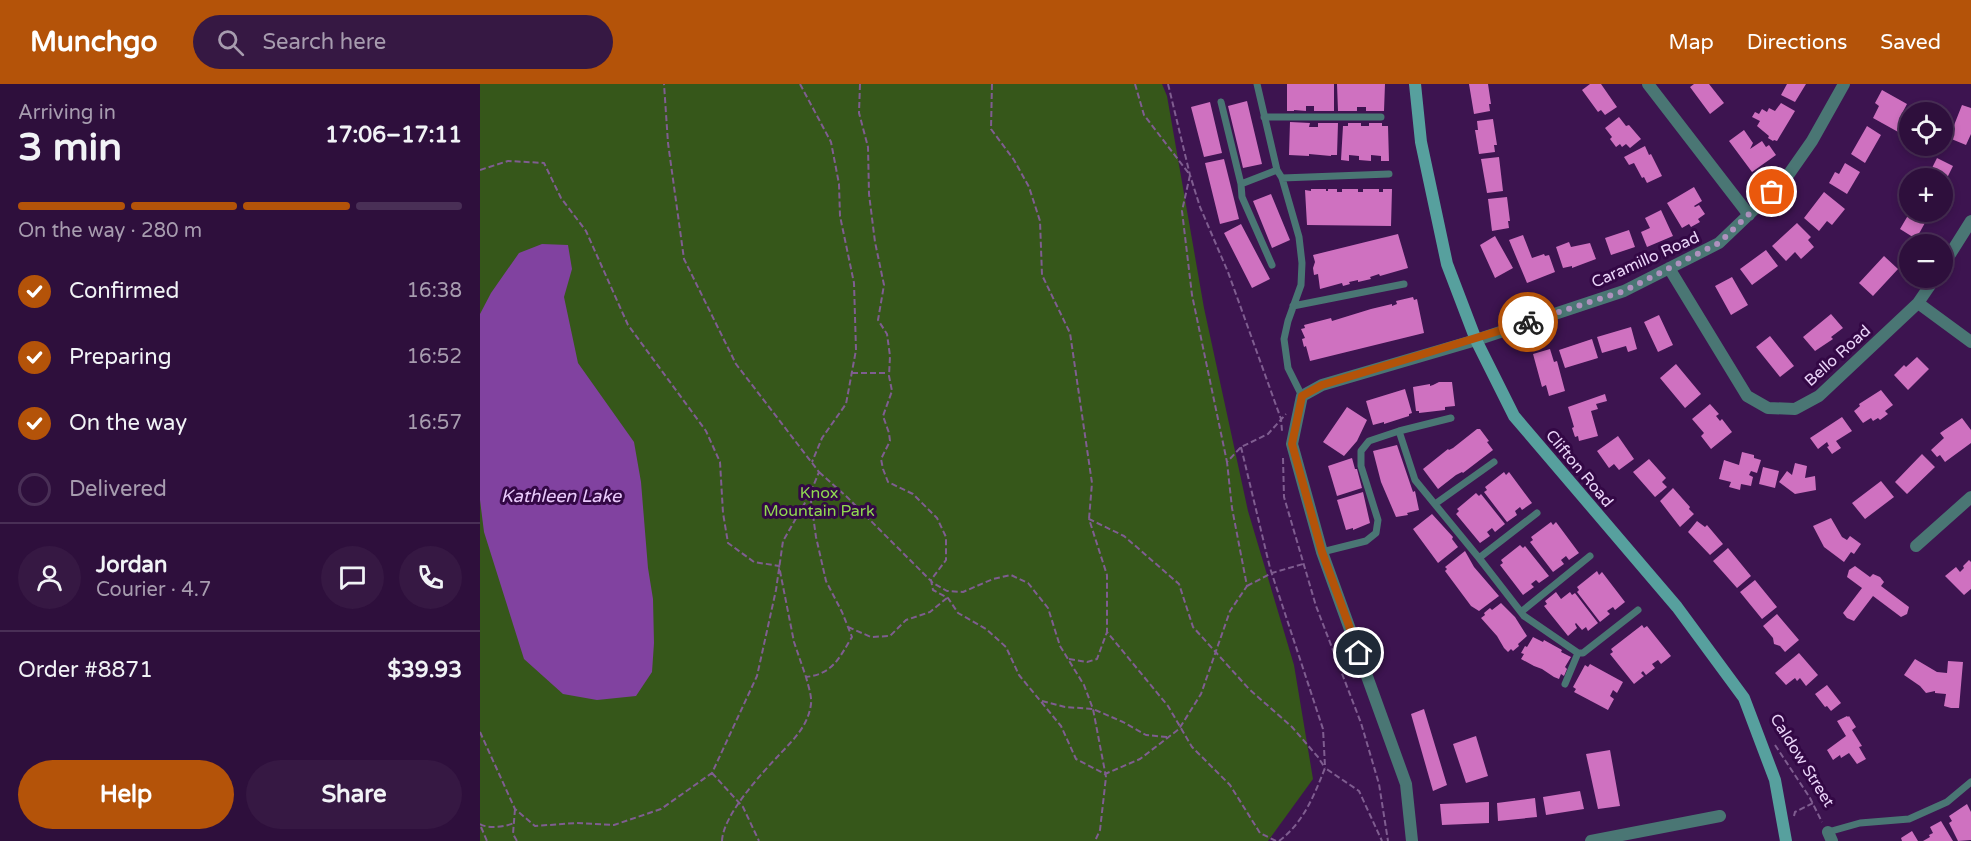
<!DOCTYPE html>
<html lang="en">
<head>
<meta charset="utf-8">
<style>
	body { margin:0; font-family:"Varela Round",sans-serif; background:#361843; color:#f1f3f6; height:100vh; display:flex; flex-direction:column; font-size:22px; white-space:nowrap }
	* { box-sizing:border-box; margin:0 }
	p { font-size:20px; color:#a79caf }
	.icon { flex:none; width:33px; height:33px; fill:none; stroke:currentColor; stroke-width:2; stroke-linecap:round; stroke-linejoin:round }
	.map { position:relative; flex:1; overflow:hidden }
	.sheet { display:flex; flex-direction:column; background:#2e0f3c; width:480px }
	.sheet>* { flex:none }
	.controls { position:absolute; left:1419px; top:18px; display:grid; gap:12px }
	.controls a { display:grid; place-items:center; width:54px; height:54px; border-radius:50%; background:#2e0f3c; box-shadow:0 3px 9px #0003,0 0 0 2px #492f56; font-size:30px }
	.pin { position:absolute; display:grid; place-items:center; width:51px; height:51px; color:#fff; margin:-26px; border:3px solid #fff; border-radius:50%; box-shadow:0 2px 6px #0007 }
	.courier { position:absolute; display:grid; place-items:center; width:60px; height:60px; margin:-30px; border:4px solid #b45309; border-radius:50%; background:#fff; color:#222; box-shadow:0 2px 8px #0007 }
	.head em { font-style:normal; font-weight:700 }
	.head div { display:flex; flex-direction:column-reverse }
	.head { display:flex; align-items:center; justify-content:space-between; height:102px; padding:0 18px }
	h1 { font-size:39px; font-weight:700; line-height:45px }
	.bar { display:grid; grid-template-columns:repeat(4,1fr); gap:9px 6px; align-content:center; height:72px; padding:0 18px }
	.bar i { height:8px; border-radius:4px; background:#492f56 }
	.bar .selected { background:#b45309 }
	.bar p { grid-column:span 4 }
	.line { display:flex; align-items:center; gap:15px; padding:0 18px; border-top:2px solid #492f56 }
	.line div { flex:1 }
	.round { display:grid; place-items:center; flex:none; width:63px; height:63px; border-radius:32px; background:#361843 }
	ol { padding:0 18px; list-style:none }
	li { display:flex; align-items:center; gap:18px; height:66px }
	li p { margin-inline-start:auto }
	li .icon { padding:6px; border-radius:50%; background:#b45309; color:#fff; stroke-width:4 }
	li:last-child { color:#a79caf }
	li i { width:33px; height:33px; border:3px solid #492f56; border-radius:50% }
	.button { display:flex; gap:12px; margin-top:auto; padding:12px 18px }
	.button a { flex:1; height:69px; border-radius:36px; background:#b45309; color:#fff; font-size:24px; font-weight:700; line-height:69px; text-align:center }
	.button a+a { background:#361843; color:#f1f3f6 }
	header { display:flex; align-items:center; gap:36px; box-sizing:border-box; height:84px; padding:0 30px; background:#b45309; color:#fff }
	header strong { font-size:28px }
	nav { display:flex; gap:33px; margin-inline-start:auto; font-size:21px }
	.search { width:420px; height:54px; background:#361843; display:flex; align-items:center; gap:15px; box-sizing:border-box; padding:0 21px; border-radius:33px; color:#a79caf; font-size:22px }
	main { display:flex; flex:1; min-height:0 }
	.map>svg:first-child { display:block }
	.green { fill:#36571a }
	.water { fill:#8142a0 }
	.building { fill:#cf71c0 }
	.lines { fill:none; stroke-linecap:round; stroke-linejoin:round }
	.path { stroke:#7f5d90; stroke-width:2; stroke-dasharray:6 3; stroke-linecap:butt }
	.lane { stroke:#4a7674; stroke-width:7 }
	.street { stroke:#4a7674; stroke-width:12 }
	.secondary { stroke:#57a09e; stroke-width:12 }
	.done { stroke:#ae91be; stroke-width:6; stroke-dasharray:0 10.8 }
	.route { stroke:#b45309; stroke-width:8 }
	.labels { text-anchor:middle; stroke-width:6; stroke-linejoin:round; paint-order:stroke }
	.street-label { font-size:16px; fill:#ebd5f9; stroke:#330845 }
	.park-label { font-size:16px; fill:#90d951; stroke:#330845 }
	.water-label { font-size:18px; font-style:italic; fill:#eacbfc; stroke:#330845 }
</style>
</head>
<body>
<header>
<strong>Munchgo</strong>
<div class="search"><svg class="icon" aria-label="search" viewBox="0 0 24 24"><circle cx="10" cy="10" r="6"/><path d="M15 15l6 6"/></svg>Search here</div>
<nav><a>Map</a><a>Directions</a><a>Saved</a></nav>
</header>
<main>
<section class="sheet">
<div class="head"><div><h1>3 min</h1><p>Arriving in</p></div><em>17:06–17:11</em></div>
<div class="bar"><i class="selected"></i><i class="selected"></i><i class="selected"></i><i></i><p>On the way · 280 m</p></div>
<ol>
<li><svg class="icon" aria-label="check" viewBox="0 0 24 24"><path d="M5 12l5 5 9-10"/></svg>Confirmed<p>16:38</p></li>
<li><svg class="icon" aria-label="check" viewBox="0 0 24 24"><path d="M5 12l5 5 9-10"/></svg>Preparing<p>16:52</p></li>
<li><svg class="icon" aria-label="check" viewBox="0 0 24 24"><path d="M5 12l5 5 9-10"/></svg>On the way<p>16:57</p></li>
<li><i></i>Delivered</li>
</ol>
<div class="line" style="height:108px"><a class="round"><svg class="icon" aria-label="person" viewBox="0 0 24 24"><circle cx="12" cy="8" r="4"/><path d="M4 21q1-7 8-7t8 7"/></svg></a><div><b>Jordan</b><p>Courier · 4.7</p></div><a class="round"><svg class="icon" aria-label="chat" viewBox="0 0 24 24"><path d="M4 5h16v11H9l-5 4z"/></svg></a><a class="round"><svg class="icon" aria-label="phone" viewBox="0 0 24 24"><path d="M5 4h4l2 5-3 2q2 4 5 5l2-3 5 2v4C11 20 4 13 5 4z"/></svg></a></div>
<div class="line" style="height:78px"><div>Order #8871</div><b>$39.93</b></div>
<div class="button"><a>Help</a><a>Share</a></div>
</section>
<div class="map">
<svg width="1491" height="757" viewBox="0 0 1491 757">
	<rect width="100%" height="100%" fill="#3d1450"/>
	<!-- green -->
	<path class="green" d="M0 0H682L687 12 724 224 768 427 814 581 833 695 788 757H0Z"/>
	<!-- water -->
	<path class="water" d="M62 160 88 161 92 185 84 213 98 279 154 358 161 398 168 484 173 515 174 559 172 588 156 612 117 616 83 610 44 575 4 448 0 416V230L11 209 39 169Z"/>
	<!-- building -->
	<path class="building" d="M807 0H854V27H834V22H826V27L814 26V27H807Z
		M857 0H905L904 27H886V23H877V27H858Z
		M989 0H1008L1011 20H1009L1010 27 994 30Z
		M1110 0H1121L1137 23 1125 31 1121 26 1118 28 1102 6Z
		M1214 0H1229L1244 19 1230 30 1210 3Z
		M1307 0H1326L1315 18 1301 11Z
		M1402 6 1427 20 1419 35 1426 39 1420 49 1393 34 1399 22 1395 19Z
		M767 17 782 80 763 84 748 22Z
		M730 18 742 69 724 73 711 23Z
		M1301 19 1315 27 1297 57 1294 56 1293 57 1288 54 1289 52 1277 42 1280 37 1272 33 1275 28 1279 30 1282 25 1287 28 1289 24 1295 27Z
		M1482 21 1491 24V50L1486 61 1469 54Z
		M1139 33 1146 42 1149 41 1161 55 1150 64 1146 60 1142 63 1140 60 1136 63 1130 55 1132 53 1125 44Z
		M1013 35 1017 61H1014L1015 68 999 70 995 46H998L997 37Z
		M810 38 830 39 829 43H838V39H858L857 71H851V72L829 70V72L809 71Z
		M868 39H881V42H889V39H902V42H908L909 77H901V72L891 71V77L879 76V72L869 71V77L861 76 863 42H868Z
		M1387 42 1401 51 1385 79 1371 70Z
		M1264 46 1273 59 1270 65 1282 57 1286 63 1289 61 1296 71 1272 88 1249 57Z
		M1165 62 1169 71 1171 70 1182 92 1167 99 1164 93 1162 94 1154 79 1149 81 1144 73Z
		M1019 73 1023 107 1007 109 1001 75Z
		M1457 74 1473 82 1462 104V94H1447Z
		M744 75 759 135 740 140 725 79Z
		M1365 79 1380 88 1367 110 1349 99 1355 88 1359 90Z
		M1214 103 1222 117 1214 122 1215 123 1219 121 1225 130 1218 135 1220 138 1211 143 1209 140 1202 144 1187 119Z
		M831 105H846V107H848V105H857V108H862V105H878V108H883V105H899V108H903V105H912L911 142 827 141 825 106 831 107Z
		M1344 108 1365 125 1352 141 1347 137 1339 147 1324 134Z
		M791 110 810 156 792 164 773 117Z
		M1027 113 1030 137H1028L1029 144 1012 147 1008 115Z
		M1181 126 1193 152 1167 163 1161 148 1170 144 1165 134Z
		M1430 128H1451L1436 155 1420 145Z
		M1317 139 1331 153 1328 156 1334 163 1321 175 1315 168 1306 177 1292 162Z
		M761 140 790 195 772 204 744 149Z
		M1149 146 1155 163 1131 171 1125 154Z
		M918 150 928 184 900 192 899 190 890 193 891 195 878 198V196L869 198 870 200 863 202 862 199 840 205 838 190 834 191 833 184 835 178 833 171Z
		M1043 151 1052 174 1064 170 1065 172 1069 171 1075 188 1047 199 1029 156Z
		M1015 152 1033 184 1015 194 1000 161Z
		M1089 158 1091 163 1110 159 1116 175 1092 184V182L1083 184 1076 163Z
		M1286 166 1298 182 1272 201 1260 185Z
		M1404 172 1418 185 1393 212 1379 199Z
		M1252 193 1268 221 1251 231 1235 202Z
		M933 213 934 216 937 215 944 249 830 277 826 262 824 263 822 255 825 254 821 245 825 244 824 241 851 234 852 237 891 225 912 220V222L917 220 916 217Z
		M1351 230 1363 244 1351 253 1353 255 1335 267 1323 253Z
		M1179 231 1193 261 1178 268 1164 238Z
		M1151 243 1157 265 1148 268 1146 262 1122 269 1117 253Z
		M1290 252 1314 282 1300 293 1276 263Z
		M1112 255 1118 274 1085 284 1079 266Z
		M1070 265 1074 278 1077 277 1085 307 1069 312 1066 301 1062 303 1053 270Z
		M1437 273 1449 285 1428 306 1414 291 1424 281 1426 283Z
		M1196 280 1221 310 1205 324 1180 294Z
		M959 298H972L975 322 965 323V326L939 329V327H936L933 303 950 300V302L953 301Z
		M925 305 932 329 929 330V332L904 340V338L893 341 886 317Z
		M1401 306 1413 321 1405 327 1408 330 1400 336 1398 334 1393 337 1391 334 1383 339 1374 327 1380 322 1379 320Z
		M1125 310 1127 317 1116 320 1118 325 1111 327 1118 352 1099 357 1098 352 1095 353 1092 344 1094 343 1088 323Z
		M1230 320 1239 330 1236 332 1240 337 1242 335 1252 348 1231 365 1221 352 1224 349 1212 335Z
		M867 323 887 336 877 357 864 372 843 358Z
		M1362 333 1372 347 1356 357 1361 364 1352 370 1347 363 1349 362 1347 358 1338 365 1330 354Z
		M1482 334 1491 346V359L1465 378 1460 371 1457 373 1451 366 1464 354 1460 349Z
		M997 345H1000L1009 357 1007 358 1013 366 983 389 982 388 976 391 958 405 943 385 968 365 969 366 973 364Z
		M1138 352 1154 375 1139 386 1134 380 1129 384 1117 367Z
		M917 361 933 408 935 407 939 426 927 429 928 431 916 433 901 398 893 367Z
		M1262 368 1274 371V374L1281 376 1277 389 1271 387 1269 391 1273 393 1271 402 1261 400 1260 406 1249 403 1251 398 1239 395 1244 376 1259 381Z
		M1442 370 1455 383 1427 410 1415 398Z
		M872 374 875 385H877L882 404 857 412 848 382Z
		M1169 375 1186 394 1182 398 1187 403 1175 413 1153 388Z
		M1315 379 1327 382 1325 394 1335 392 1336 406 1315 410 1299 398 1307 387 1312 391Z
		M1283 383 1299 387 1295 404 1279 400Z
		M1024 388 1026 391 1029 388 1052 419 1042 426 1040 423 1035 427 1037 431 1027 438 1004 408 1007 406 1005 403Z
		M1401 397 1414 413 1385 435 1372 419Z
		M1193 404 1210 423 1209 425 1214 430 1200 443 1180 417Z
		M883 408 890 439 873 446V444L866 446 857 416Z
		M996 409 999 412 1001 410 1025 440 1015 448 1012 444 1007 448 1010 452 1000 459 976 430 979 427 977 425Z
		M952 430 973 453 972 455 978 463 958 479 933 445Z
		M1351 434 1362 453 1367 456 1370 452 1381 460 1374 470 1371 468 1364 478 1344 463 1333 442Z
		M1217 437 1225 443 1227 441 1243 460 1230 471 1208 448Z
		M1071 438 1073 441 1076 438 1099 469 1089 476 1086 472 1081 476 1084 480 1073 488 1050 458 1053 456 1051 453Z
		M1040 461 1043 464 1045 462 1069 492 1059 499 1056 496 1051 500 1054 503 1043 511 1020 481 1023 479 1021 476Z
		M1248 464 1271 492 1257 504 1233 477Z
		M985 467 994 483 1019 512 999 527 991 522 965 487 967 485 965 483Z
		M1489 476 1491 478V505L1484 511 1465 492 1476 483 1480 488 1484 484 1483 482Z
		M1375 482 1390 493 1393 490 1400 493 1404 498 1401 502 1429 523 1427 530 1421 533 1393 512 1374 537 1367 534 1363 529 1382 504 1367 493 1369 486Z
		M1117 487 1119 491 1122 488 1145 518 1135 526 1133 523 1127 527 1130 530 1120 538 1097 508 1099 506 1097 503Z
		M1275 496 1297 523 1282 535 1260 508Z
		M1076 508 1081 515 1090 508 1092 511 1095 509 1118 539 1108 547 1106 543 1102 546 1096 539 1095 540 1097 544 1088 552 1064 522 1067 520 1065 517Z
		M1021 519 1035 533 1047 552 1038 560 1039 562 1033 567 1031 565 1028 568 1024 564 1017 552 1001 534 1005 531 1004 529 1010 524 1012 526Z
		M1297 530 1319 556 1305 568 1300 562 1294 560 1293 554 1283 542Z
		M1162 541 1164 544 1167 542 1191 572 1181 580 1178 576 1172 580 1175 584 1166 591 1163 587 1161 589 1164 592 1154 600 1130 570 1133 568 1131 565Z
		M1053 553 1063 558 1064 556 1082 566 1081 568 1091 573 1085 583 1087 585 1084 592 1081 590 1079 595 1074 593 1062 585 1054 582 1041 575 1044 570 1041 569 1045 562 1047 563Z
		M1319 569 1338 591 1326 602 1320 594 1317 597 1315 594 1306 601 1295 589Z
		M1435 575 1457 588 1467 589 1468 577 1483 578 1479 624H1471L1464 622 1466 610 1455 609V607L1446 609 1440 602 1424 591Z
		M1110 580 1143 598 1137 609 1133 606 1130 612 1134 615 1128 626 1094 608 1096 605 1093 603 1105 581 1108 583Z
		M1347 601 1361 619 1351 627 1347 622 1345 623 1335 610Z
		M944 625 967 701 953 707 931 630Z
		M1367 632 1368 633 1369 632 1376 643 1372 646 1382 662 1379 663 1386 675 1377 680 1369 669 1361 674 1360 671 1353 676 1347 666 1366 652 1357 637Z
		M996 652 1008 692 986 699 973 660Z
		M1130 666 1140 722 1118 725 1106 670Z
		M1100 707 1104 725 1066 731 1063 713Z
		M1055 714 1057 733 1018 737 1017 719Z
		M1009 718V739L962 741 960 720Z
		M1487 720 1491 728V756L1478 757 1469 739 1472 737 1469 732Z
		M1461 737 1473 757H1443L1450 753 1449 751 1453 749 1450 743Z
		M1432 747 1438 757H1422L1421 754Z"/>
	<g class="lines">
		<!-- path -->
		<path class="path" d="M320 0 351 58 359 100 360 132 374 199 376 266 366 320 342 354 332 378
			M380 0 379 29 388 63 389 110 395 158 404 201 398 236 407 250 410 272 409 292 412 307 403 332 409 349 410 357 401 375 403 385 408 398 433 410 457 434 466 453V476L451 496 453 506 468 514 478 529 506 545 526 563 539 591 581 642 596 675 625 690 660 675 699 645 721 610 750 527 767 502 752 424 747 378 761 363 788 350 806 330
			M512 0 511 45 534 76 549 103 560 137 562 191 590 249 612 399 609 435
			M655 0 664 31 710 91 702 127 712 211 747 378
			M688 0 710 91 720 123 748 188 801 335 802 347
			M0 86 28 77 64 79 81 114 106 147 148 241 226 347 240 378 243 429 248 459 274 478 299 482 314 558 326 593C353 590 359 574 372 553L362 528 346 497 336 453 330 410
			M372 289H408
			M761 363 790 484 843 645 845 682
			M803 374 804 413 836 522 881 639 899 700 908 757
			M339 388 367 413 453 499 467 507 483 508 513 495 531 491 548 499 568 524 580 562 604 601 613 625 626 693 620 746 615 757
			M767 502 792 489 823 480
			M368 543 391 553 410 552 426 536 450 528 467 514
			M589 575 607 578 617 575 627 548
			M562 617 585 623 613 625 643 638 666 651 687 653
			M0 648 35 725 55 742 96 739 134 741 181 725 232 689 277 592 296 506 303 457 330 410 339 388 256 280 204 175 188 59 184 0
			M1295 661 1330 714 1342 738
			M232 689 263 723 279 757
			M35 725 33 750 37 757
			M1314 732 1315 728 1333 719
			M0 740C8 745 25 743 34 739
			M1 743 7 757
			M242 757C243 731 281 690 300 670 314 655 328 642 331 620 332 612 328 601 326 593
			M796 757 780 749 750 701 712 663 688 622 627 548V491L609 435 644 452 699 500 713 543 769 605 812 643 838 673 845 684
			M799 757C823 739 834 712 845 684L879 707 902 757"/>
		<!-- lane -->
		<path class="lane" d="M777 0 797 86 802 94 819 153 822 179 821 201 808 237 804 255 808 284 822 312
			M741 18 761 100
			M784 33H901
			M802 94 909 90
			M792 181 762 113 761 100 797 86
			M813 222 924 200
			M919 347 935 396 999 474 1044 532 1098 569H1103L1158 526
			M955 420 1014 378
			M842 468 886 457 896 449 898 436 881 382V367L889 357 919 347 971 334
			M999 474 1057 429
			M1041 528 1110 472
			M1085 600 1098 569
			M1348 748 1380 739 1429 735 1467 718 1491 698"/>
		<!-- street -->
		<path class="street" d="M1168 0 1269 131
			M1462 183 1491 137
			M1189 184 1267 312 1288 324 1315 325 1339 312 1438 219 1455 194
			M1438 219 1491 258
			M1436 462 1491 413
			M1348 748 1352 757
			M932 757 926 700 842 468 812 360 822 312 842 301 996 256 1144 207 1239 159 1304 97 1332 57 1364 0
			M1111 757 1240 732"/>
		<!-- secondary -->
		<path class="secondary" d="M935 0 941 58 967 180 996 256 1034 332 1197 523 1264 614 1295 696 1306 757"/>
	</g>
	<g class="lines">
		<!-- done -->
		<path class="done" d="M1048 238 1144 207 1239 159 1292 108"/>
		<!-- route -->
		<path class="route" d="M879 569 842 468 812 360 822 312 842 301 1048 238"/>
	</g>
	<g class="labels">
		<!-- street labels -->
		<g class="street-label">
			<text transform="translate(1165 175) rotate(-24)" y="6">Caramillo Road</text>
			<text transform="translate(1357 271) rotate(-42)" y="6">Bello Road</text>
			<text transform="translate(1100 384) rotate(50)" y="6">Clifton Road</text>
			<text transform="translate(1323 676) rotate(58)" y="6">Caldow Street</text>
		</g>
		<!-- park labels -->
		<g class="park-label">
			<text x="339" y="414">Knox<tspan x="339" dy="18">Mountain Park</tspan></text>
		</g>
		<!-- water labels -->
		<g class="water-label">
			<text x="81" y="418">Kathleen Lake</text>
		</g>
	</g>
</svg>
<div class="controls">
<a><svg class="icon" aria-label="locate" viewBox="0 0 24 24"><circle cx="12" cy="12" r="6"/><path d="M12 2v4M12 18v4M2 12h4M18 12h4"/></svg></a>
<a>+</a>
<a>−</a>
</div>
<div class="pin" style="left:1292px;top:108px;background:#ea580c"><svg class="icon" aria-label="bag" viewBox="0 0 24 24"><path d="M5 8h14l-1 12H6zM9 8a3 3 0 0 1 6 0"/></svg></div>
<div class="pin" style="left:879px;top:569px;background:#1f2937"><svg class="icon" aria-label="home" viewBox="0 0 24 24"><path d="M3 11l9-7 9 7M6 9v11h12V9"/></svg></div>
<div class="courier" style="left:1048px;top:238px"><svg class="icon" aria-label="bike" viewBox="0 0 24 24"><circle cx="6" cy="16" r="4"/><circle cx="18" cy="16" r="4"/><path d="M6 16l4-8h5l3 8M10 8l3 8H6M13 5h3"/></svg></div>
</div>
</main>
</body>
</html>
